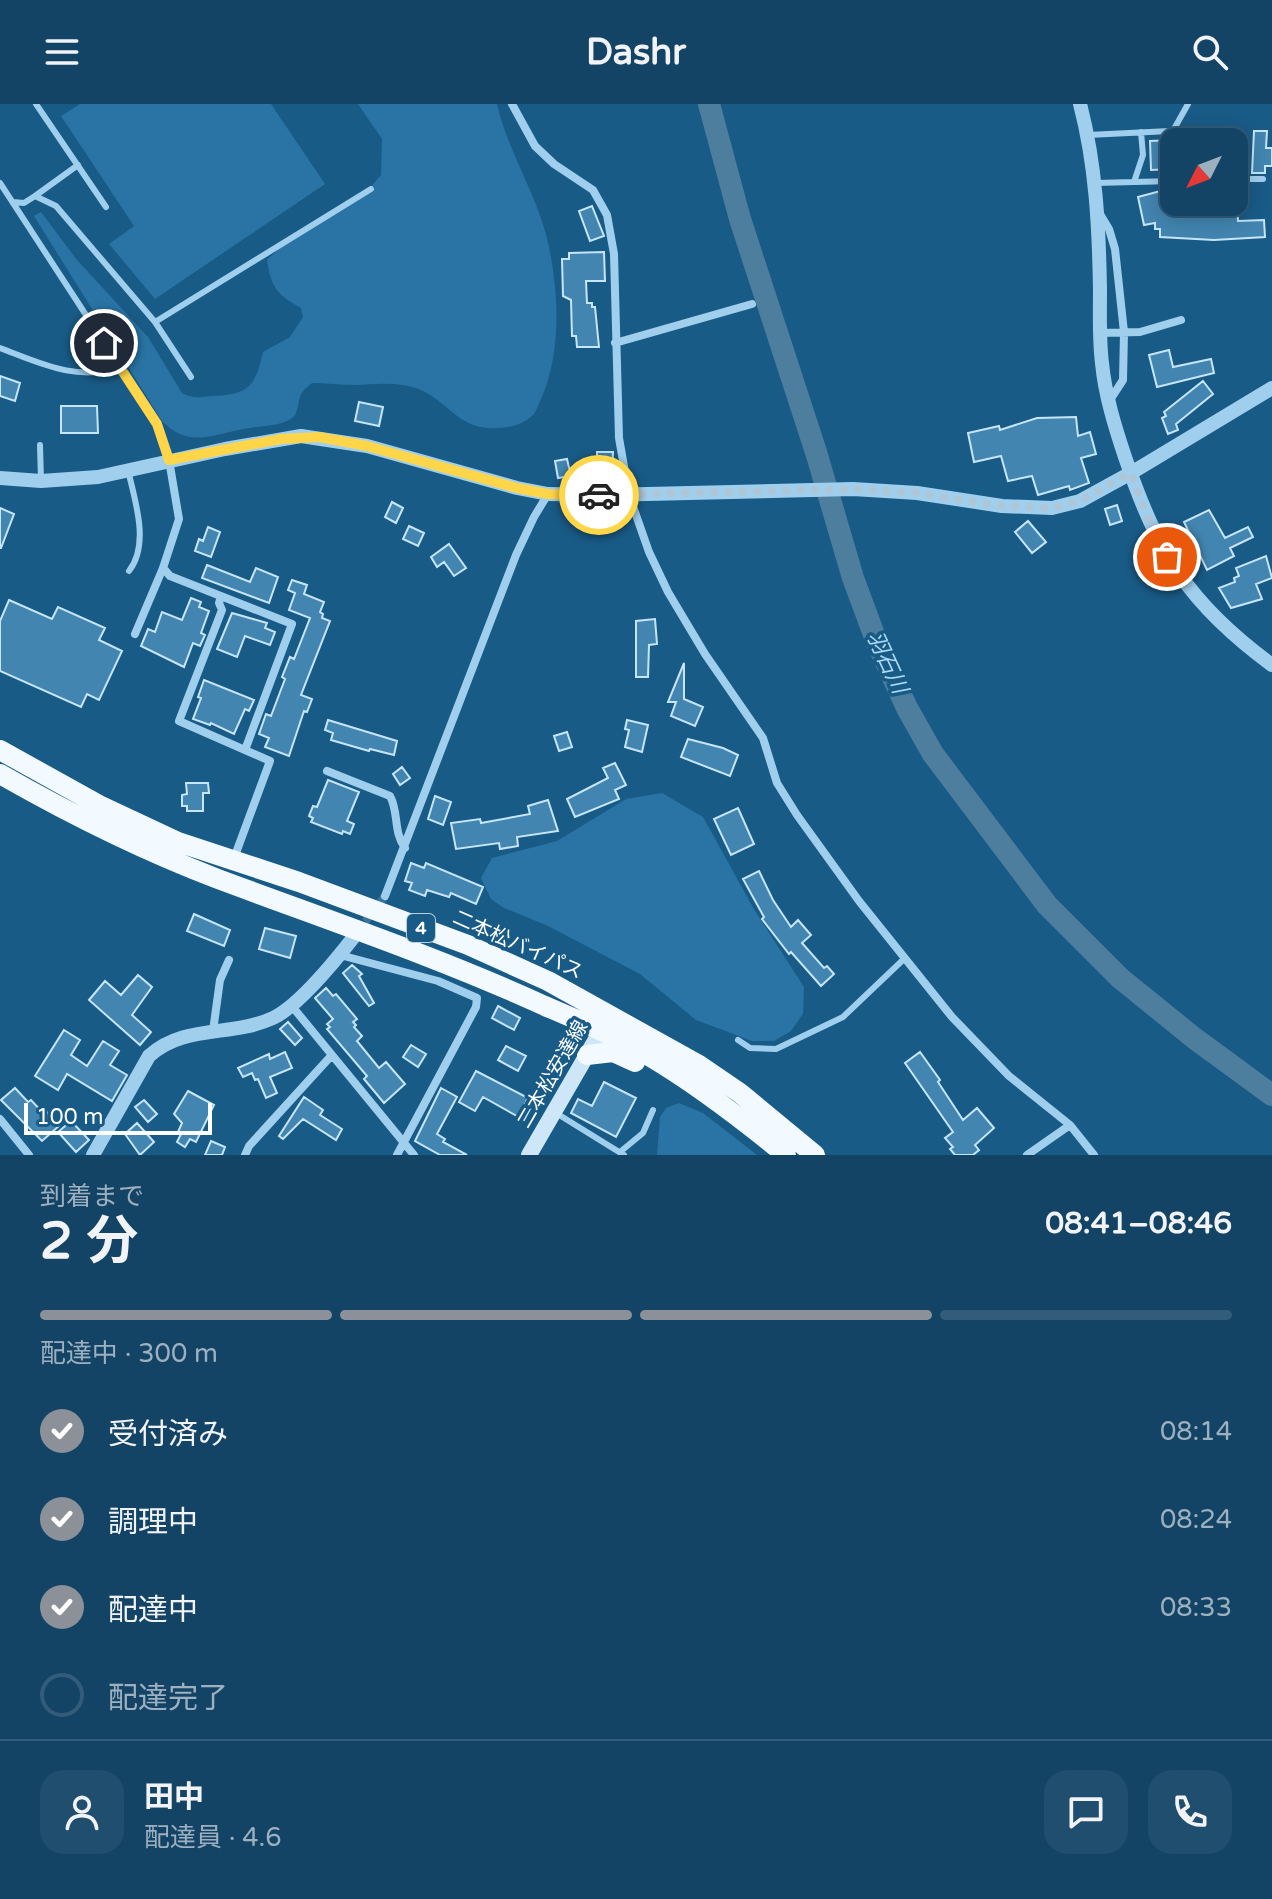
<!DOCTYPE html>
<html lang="ja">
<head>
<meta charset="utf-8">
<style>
	body { margin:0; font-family:"Varela Round","Noto Sans JP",sans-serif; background:#204e6e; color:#f1f3f6; height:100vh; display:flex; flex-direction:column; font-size:30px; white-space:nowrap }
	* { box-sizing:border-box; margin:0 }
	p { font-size:26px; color:#9db0bf }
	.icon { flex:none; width:44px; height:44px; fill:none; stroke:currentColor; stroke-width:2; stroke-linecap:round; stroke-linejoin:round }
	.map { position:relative; height:1051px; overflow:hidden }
	.panel { display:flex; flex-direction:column; background:#134465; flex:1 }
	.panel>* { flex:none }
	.needle { width:52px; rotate:228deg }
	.controls { position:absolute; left:1160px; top:24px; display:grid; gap:16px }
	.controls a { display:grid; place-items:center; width:88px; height:88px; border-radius:16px; background:#134465; box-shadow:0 4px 20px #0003,0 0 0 2px #325c79; font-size:40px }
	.scale { position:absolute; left:24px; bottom:20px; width:188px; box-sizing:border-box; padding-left:8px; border:4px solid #fff; border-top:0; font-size:22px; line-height:28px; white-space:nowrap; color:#fff; -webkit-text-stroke:6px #195b87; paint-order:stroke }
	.pin { position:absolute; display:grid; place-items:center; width:68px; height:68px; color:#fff; margin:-34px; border:4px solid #fff; border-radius:50%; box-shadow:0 2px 8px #0007 }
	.courier { position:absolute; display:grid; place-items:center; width:80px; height:80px; margin:-40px; border:6px solid #ffd54a; border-radius:50%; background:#fff; color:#222; box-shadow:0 2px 10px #0007 }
	.overview em { font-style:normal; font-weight:700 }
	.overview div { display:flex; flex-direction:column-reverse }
	.overview { display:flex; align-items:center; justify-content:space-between; height:136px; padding:0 40px }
	h1 { font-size:52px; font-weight:700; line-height:60px }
	.bar { display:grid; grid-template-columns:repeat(4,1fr); gap:12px 8px; align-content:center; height:96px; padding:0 40px }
	.bar i { height:10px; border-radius:6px; background:#325c79 }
	.bar .on { background:#8c9099 }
	.bar p { grid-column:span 4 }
	.line { display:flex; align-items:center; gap:20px; padding:0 40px; border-top:2px solid #325c79 }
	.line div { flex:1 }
	.round { display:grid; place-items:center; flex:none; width:84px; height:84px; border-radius:24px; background:#204e6e }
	ol { padding:0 40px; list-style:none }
	li { display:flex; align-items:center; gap:24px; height:88px }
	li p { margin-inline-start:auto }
	li .icon { padding:8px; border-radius:50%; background:#8c9099; color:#fff; stroke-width:4 }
	li:last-child { color:#9db0bf }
	li i { width:44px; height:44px; border:4px solid #325c79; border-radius:50% }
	header { display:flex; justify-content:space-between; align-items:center; height:104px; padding:0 40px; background:#134465; font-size:36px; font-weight:700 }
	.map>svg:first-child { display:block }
	.green { fill:#2974a4 }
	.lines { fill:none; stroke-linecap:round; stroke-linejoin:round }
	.river { stroke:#4e7e9e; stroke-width:22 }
	.building { fill:#4285b0; stroke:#c6e5f9; stroke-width:2 }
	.minor-tunnel { stroke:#3c7499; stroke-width:8; stroke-dasharray:8 4; stroke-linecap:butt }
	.service { stroke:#a0cfed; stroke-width:6 }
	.minor { stroke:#a0cfed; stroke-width:8 }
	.tertiary { stroke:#a0cfed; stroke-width:14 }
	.secondary { stroke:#cde7f9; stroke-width:16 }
	.trunk { stroke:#f2faff; stroke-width:20 }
	.done { stroke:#aec6d5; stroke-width:8; stroke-dasharray:0 14.4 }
	.route { stroke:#ffd54a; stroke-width:10 }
	.labels { text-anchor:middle; stroke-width:7; stroke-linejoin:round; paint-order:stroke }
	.shield { fill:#195b87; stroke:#bacedb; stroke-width:2 }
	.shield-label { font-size:18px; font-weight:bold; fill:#fff }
	.street-label { font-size:20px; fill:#fff; stroke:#195b87 }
	.water-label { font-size:22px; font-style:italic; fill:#acd9f4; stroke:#195b87 }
</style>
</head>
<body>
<header><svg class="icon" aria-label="menu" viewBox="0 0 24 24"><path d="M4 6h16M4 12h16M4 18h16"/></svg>Dashr<svg class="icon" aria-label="search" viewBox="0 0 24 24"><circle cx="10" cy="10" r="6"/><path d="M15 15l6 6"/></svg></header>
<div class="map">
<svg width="1272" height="1051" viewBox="0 0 1272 1051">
	<rect width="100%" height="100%" fill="#195b87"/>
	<!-- green -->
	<path class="green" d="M80 0H271L325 80 155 195 109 140 134 122 61 12Z
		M358 0H497C508 49 539 93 549 143 559 191 561 248 542 293 539 298 537 306 534 310 523 322 504 325 489 324 459 323 446 297 421 286 399 277 377 280 354 281 340 281 326 279 312 279 307 283 302 287 300 293 297 301 299 309 291 315 279 322 262 322 249 324 215 329 190 346 162 317L34 112 41 108 77 156 148 233 182 289C192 295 202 293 213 292 249 290 255 283 263 248L290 233 303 213 301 204C277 191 271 183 267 156L281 143 362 93 381 71 382 35Z
		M662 689 703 713 755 807 804 883 803 910 791 927 774 937H752L696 916 640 870 546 821 504 804 491 795 481 774 492 754 557 737 626 695Z
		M679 999 703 1009 757 1051H657L660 1013 666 1004Z"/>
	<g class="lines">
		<!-- river -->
		<path class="river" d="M709 0 740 115 816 348 853 474 876 536 907 604 933 650 1047 801 1120 874 1194 934 1272 991"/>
	</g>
	<!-- building -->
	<path class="building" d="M1190 27 1229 30V38H1190Z
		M1254 27H1267L1266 44H1272V62H1265V69H1252Z
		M1174 36V65L1151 66 1150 37Z
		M1168 85 1177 113H1196L1195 98H1237L1238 117 1264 116 1265 133 1214 136 1160 133V125H1155V119L1144 121 1138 93Z
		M592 102 604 132 590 137 579 107Z
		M604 148 605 177H586L587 199H592V203H595L599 243H577L576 232H572L571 196 563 192 562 155H569V149Z
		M1169 246 1173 263 1211 255 1214 269 1157 283 1149 251Z
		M0 272 20 279 15 297 0 292Z
		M1203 277 1213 290 1176 320 1178 326 1168 330 1162 314 1166 312 1164 308Z
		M359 298 383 303 379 322 355 317Z
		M61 302H97L98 329H61Z
		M1076 313 1078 332 1090 328 1096 350 1081 354 1089 379 1070 386 1069 382 1062 384 1038 391 1032 372 1008 377 1001 352 974 358 968 329 999 322 1000 326 1037 314Z
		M597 348H613L612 372 597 371Z
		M567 355 571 372 558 374 555 357Z
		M392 398 403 404 396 419 385 413Z
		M1117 401 1122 417 1110 421 1105 405Z
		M0 404 14 410 1 444H0Z
		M1209 406 1225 434 1248 423 1253 433 1230 444 1234 452 1207 466 1184 418Z
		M1028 417 1046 438 1032 449 1015 428Z
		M409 422 424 429 418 442 403 435Z
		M208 423 220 428 211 453 195 447 199 435 203 437Z
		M449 440 466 464 454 472 444 458 437 463 431 453Z
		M1266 452 1272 474 1256 480 1262 495 1231 504 1219 484 1235 478 1234 474 1239 472 1236 464Z
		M207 461 250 478 256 464 278 473 269 499 202 474Z
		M292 476 307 481 304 490 324 498 320 508 323 510 322 514 330 517 301 591 312 595 307 608 304 607 289 652 265 643 269 634 259 630 266 610 271 612 285 575 282 573 290 553 294 555 310 514 289 506 295 489 288 486Z
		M191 494 201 498 199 503 209 507 201 529 205 531 200 542 193 539 184 563 141 542 148 525 155 528 162 508 182 516Z
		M9 496 52 515 58 503 105 524 99 536 122 547 99 596 87 590 81 603 0 567V517Z
		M232 509 267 519 265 524 275 528 270 541 245 532 237 553 217 545Z
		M655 515 657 540 649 541 648 573H636V517Z
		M684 559V595L703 603 695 622 671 612 676 598H668Z
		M204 576 254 596 249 607 245 605 234 630 211 619 210 621 193 615 201 594 198 593Z
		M328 616 397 637 394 651 370 645 369 647 331 636 333 629 325 626Z
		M627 616 648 621 642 648 625 643 629 626 625 625Z
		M567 628 572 643 559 647 554 632Z
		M688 635 723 644 738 651 730 672 681 653Z
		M615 659 626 681 615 686 619 695 575 713 567 695 608 674 603 664Z
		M402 663 410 674 400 681 393 670Z
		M328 676 359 688 347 717 354 720 350 730 343 727 342 730 311 718 313 714 309 712 313 702 317 703Z
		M186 679H208L209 689H203V707H187V702H182V691L187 690Z
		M435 692 451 698 443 721 428 715Z
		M548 696 558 727 517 733 518 742 500 745 499 739 456 745 451 719 480 715 481 719 530 710 528 702Z
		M738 704 754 740 731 751 714 715Z
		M411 759 424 764 426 759 483 783 476 800 451 789 449 793 427 786 425 792 409 786 412 779 405 777Z
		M759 767 773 796 791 823 798 816 811 831 802 839 824 864 827 862 834 870 821 882 791 848 789 850 762 815 764 813 743 775Z
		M194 810 230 826 224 842 187 827Z
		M265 824 296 832 290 854 259 845Z
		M352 861 362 870 359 872 374 899 369 902 343 869Z
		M138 871 152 883 132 911 151 928 140 941 89 896 105 877 121 891Z
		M326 884 333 892 336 890 357 915 353 918 356 921 354 923 362 932 357 937 379 964 386 958 405 980 384 999 364 975 367 972 327 925 330 923 327 920 333 915 315 894Z
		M498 902 520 914 514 926 492 914Z
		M288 918 302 934 295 941 280 925Z
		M64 926 80 936 71 951 87 962 103 937 119 947 110 961 127 971 112 997 67 970 58 986 35 972Z
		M411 941 426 950 418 963 403 953Z
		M506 942 526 952 518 967 498 956Z
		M285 948 292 964 270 973 277 989 266 994 258 975 255 976 252 969 243 973 238 964 269 950 270 955Z
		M920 948 940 976 938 978 963 1016 977 1004 994 1024 975 1041 979 1046 973 1051H955L950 1045 953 1043 945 1034 953 1028 905 959Z
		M476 967 528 994 524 1002 530 1005 524 1016 483 993 475 1007 459 998Z
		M604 978 636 994 616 1033 571 1009 578 995 592 1002Z
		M15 984 28 998 31 996 43 1009 45 1006 59 1022 42 1037 1 996Z
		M441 984 457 993 437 1030 445 1035 443 1038 467 1051H440L415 1037Z
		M188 987 214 1001 196 1038 190 1035 185 1043 177 1038 181 1030 178 1028 182 1019 174 1010Z
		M304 993 323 1006 320 1011 342 1025 336 1036 303 1015 283 1035 279 1032Z
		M144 996 157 1010 148 1018 135 1003Z
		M71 1017 89 1036 76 1048 58 1028Z
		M137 1019 154 1038 140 1051 125 1030Z
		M211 1037 225 1043 222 1051H205Z"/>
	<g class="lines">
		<!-- minor-tunnel -->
		<path class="minor-tunnel" d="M358 827 385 792"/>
		<!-- service -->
		<path class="service" d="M36 0 106 103
			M1088 31 1170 27 1174 25 1188 0
			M1234 75H1263
			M1134 78 1143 51 1141 28
			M0 79 157 320 169 356
			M1095 79 1174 77
			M35 92 78 61
			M13 98 24 99 35 92 56 102 155 218 191 273
			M155 218 371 85
			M0 244C40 259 77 278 120 263
			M40 341 41 377
			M128 366C135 397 150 440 129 467
			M738 936 750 944 776 945 843 913 905 854
			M556 1009 624 1051
			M620 1048 643 1029 653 1006"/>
		<!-- minor -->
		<path class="minor" d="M512 0 535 42 554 60 593 86 607 111 614 150 619 334 629 391 649 448 668 488 705 550 763 634 777 679 797 711 859 797 952 913 1009 972 1070 1021 1094 1051
			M1100 110 1109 125 1115 145 1124 228 1123 276 1110 296
			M1100 229 1140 228 1181 216
			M615 239 752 200
			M163 464 170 472 292 520 245 646
			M221 492 219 499 222 506 179 617 270 657 233 757
			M135 530 163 464 179 415 169 356
			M327 667 390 692C399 708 393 728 405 744
			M385 792 516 451 534 413 548 390
			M340 851 438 877 477 894 476 903 397 1051
			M291 901 414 1051
			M213 927 220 876 229 856
			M0 1015 29 1051
			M245 1051 249 1042 331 952
			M1027 1051 1070 1021"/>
		<!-- tertiary -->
		<path class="tertiary" d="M1080 0C1096 61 1099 123 1100 186 1100 211 1099 235 1102 259 1105 291 1115 323 1125 353 1158 450 1189 500 1272 561
			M0 374 41 377 98 373 225 345 301 332 367 342 517 384 548 390 605 391 853 385 917 389 1002 402 1052 404 1080 397 1131 369 1272 284
			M93 1051 149 952C184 920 232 933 273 914 298 902 335 857 353 834"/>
		<!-- secondary -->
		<path class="secondary" d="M529 1051 606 918"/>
		<!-- trunk -->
		<path class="trunk" d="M0 646 99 701 178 738 299 778 468 841 548 877 699 961 740 989 815 1051
			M0 670C70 710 142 746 218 775 328 816 438 853 545 902 580 917 616 932 649 952 698 981 742 1015 786 1051
			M587 951 613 948 635 958"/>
	</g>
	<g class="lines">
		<!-- done -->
		<path class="done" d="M599 391 853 385 917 389 1002 402 1052 404 1080 397 1131 369 1146 410 1167 453"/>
		<!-- route -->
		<path class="route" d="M104 239 157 320 169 356 281 335 319 333 367 342 517 384 548 390 599 391"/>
	</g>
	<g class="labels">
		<!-- shield labels -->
		<rect class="shield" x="407" y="810" width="28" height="28" rx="6"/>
		<g class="shield-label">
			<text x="421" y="830">4</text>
		</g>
		<!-- street labels -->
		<g class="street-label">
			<text transform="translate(518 840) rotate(24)" y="7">二本松バイパス</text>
			<text transform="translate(552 970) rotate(-60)" y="7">二本松安達線</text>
		</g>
		<!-- water labels -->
		<g class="water-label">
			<text transform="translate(888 558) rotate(65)" y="8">羽石川</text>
		</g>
	</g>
</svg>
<div class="controls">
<a><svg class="needle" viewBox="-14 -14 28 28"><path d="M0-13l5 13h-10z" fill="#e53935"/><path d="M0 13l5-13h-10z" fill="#9db0bf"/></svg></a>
</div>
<div class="scale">100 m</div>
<div class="pin" style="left:1167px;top:453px;background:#ea580c"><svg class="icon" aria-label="bag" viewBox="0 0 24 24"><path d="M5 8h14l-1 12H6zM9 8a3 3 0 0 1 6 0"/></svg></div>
<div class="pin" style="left:104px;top:239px;background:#1f2937"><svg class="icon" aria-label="home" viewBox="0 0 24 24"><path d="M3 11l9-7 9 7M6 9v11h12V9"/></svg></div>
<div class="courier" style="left:599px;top:391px"><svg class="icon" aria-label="car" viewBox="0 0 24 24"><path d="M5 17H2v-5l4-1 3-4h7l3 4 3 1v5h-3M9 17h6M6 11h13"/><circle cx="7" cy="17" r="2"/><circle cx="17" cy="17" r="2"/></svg></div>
</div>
<section class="panel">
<div class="overview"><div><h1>2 分</h1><p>到着まで</p></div><em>08:41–08:46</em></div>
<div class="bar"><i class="on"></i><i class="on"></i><i class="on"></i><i></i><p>配達中 · 300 m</p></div>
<ol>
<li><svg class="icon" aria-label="check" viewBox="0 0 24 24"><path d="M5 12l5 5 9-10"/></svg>受付済み<p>08:14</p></li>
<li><svg class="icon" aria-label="check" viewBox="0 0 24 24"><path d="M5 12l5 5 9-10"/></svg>調理中<p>08:24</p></li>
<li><svg class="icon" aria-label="check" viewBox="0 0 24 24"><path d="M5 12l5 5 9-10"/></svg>配達中<p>08:33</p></li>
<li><i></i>配達完了</li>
</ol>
<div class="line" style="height:144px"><a class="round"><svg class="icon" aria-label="person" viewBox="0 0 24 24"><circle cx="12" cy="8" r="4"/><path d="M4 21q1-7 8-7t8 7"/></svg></a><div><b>田中</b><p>配達員 · 4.6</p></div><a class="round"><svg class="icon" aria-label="chat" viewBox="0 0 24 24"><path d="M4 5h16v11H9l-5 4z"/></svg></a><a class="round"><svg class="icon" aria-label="phone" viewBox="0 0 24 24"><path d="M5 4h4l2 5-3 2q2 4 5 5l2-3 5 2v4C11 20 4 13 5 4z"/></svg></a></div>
</section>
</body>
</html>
